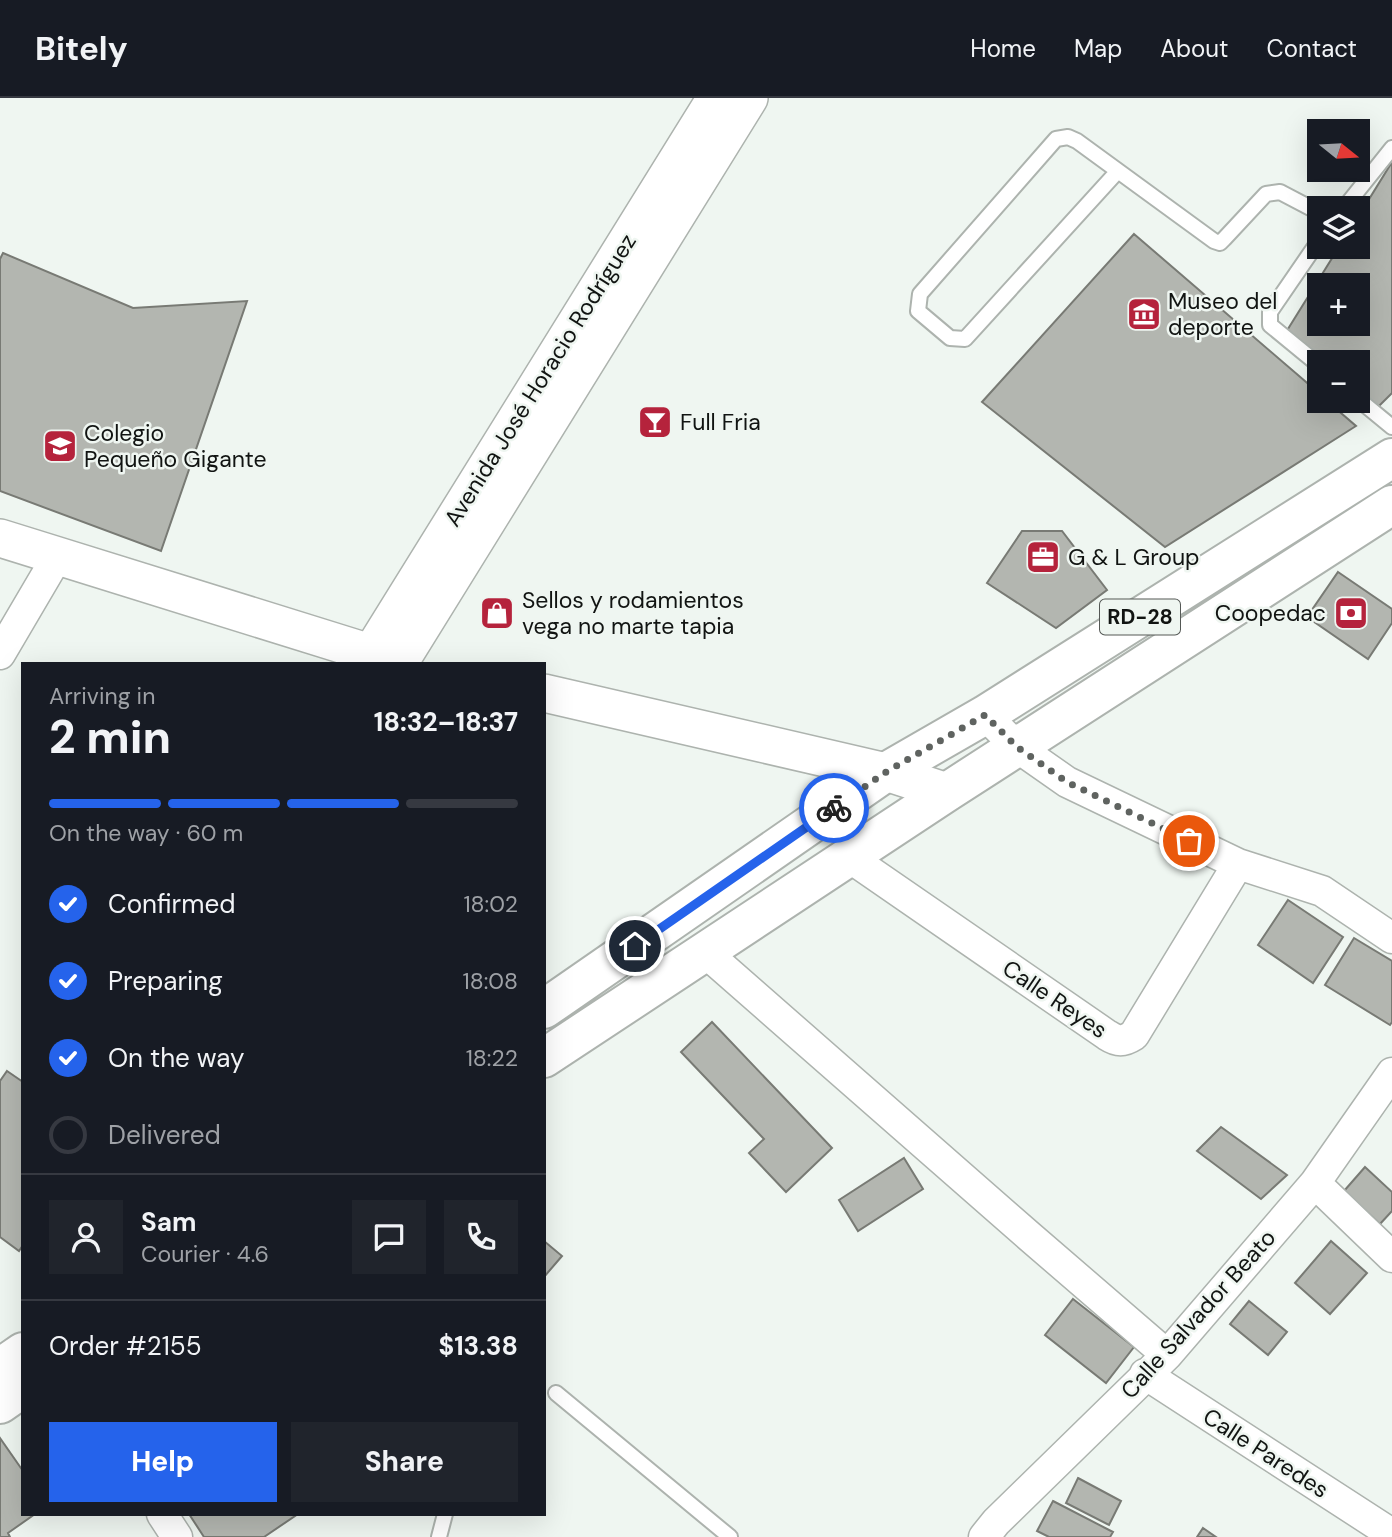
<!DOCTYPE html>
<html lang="en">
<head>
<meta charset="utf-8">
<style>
	body { margin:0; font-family:"DM Sans",sans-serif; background:#20242c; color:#f1f3f6; height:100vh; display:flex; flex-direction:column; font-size:26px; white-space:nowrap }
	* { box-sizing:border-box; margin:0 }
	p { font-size:23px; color:#9ea1a6 }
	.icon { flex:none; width:38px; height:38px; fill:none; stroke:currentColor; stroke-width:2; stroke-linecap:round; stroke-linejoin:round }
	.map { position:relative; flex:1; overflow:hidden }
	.drawer { position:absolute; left:21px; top:564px; width:525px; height:854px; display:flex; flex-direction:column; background:#171b24; border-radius:0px; box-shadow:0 7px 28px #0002 }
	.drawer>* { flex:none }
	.needle { width:46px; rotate:108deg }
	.fabs { position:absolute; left:1307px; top:21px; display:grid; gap:14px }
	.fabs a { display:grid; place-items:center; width:63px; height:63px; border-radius:0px; background:#171b24; box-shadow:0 7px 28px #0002; font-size:35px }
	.pin { position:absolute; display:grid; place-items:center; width:60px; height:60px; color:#fff; margin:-30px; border:4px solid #fff; border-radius:50%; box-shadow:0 2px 7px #0007 }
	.courier { position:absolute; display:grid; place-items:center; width:70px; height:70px; margin:-35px; border:5px solid #2563eb; border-radius:50%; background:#fff; color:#222; box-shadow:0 2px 9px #0007 }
	.head em { font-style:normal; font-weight:800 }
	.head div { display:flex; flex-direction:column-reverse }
	.head { display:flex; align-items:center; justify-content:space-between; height:119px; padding:0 28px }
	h1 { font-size:46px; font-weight:800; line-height:52px }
	.bar { display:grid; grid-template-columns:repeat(4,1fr); gap:10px 7px; align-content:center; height:84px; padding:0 28px }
	.bar i { height:9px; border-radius:5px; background:#363941 }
	.bar .on { background:#2563eb }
	.bar p { grid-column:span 4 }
	.line { display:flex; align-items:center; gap:18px; padding:0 28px; border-top:2px solid #363941 }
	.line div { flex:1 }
	.round { display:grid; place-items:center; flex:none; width:74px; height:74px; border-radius:0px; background:#20242c }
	ol { padding:0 28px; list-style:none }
	li { display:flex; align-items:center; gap:21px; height:77px }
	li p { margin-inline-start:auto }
	li .icon { padding:7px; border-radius:50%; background:#2563eb; color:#fff; stroke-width:4 }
	li:last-child { color:#9ea1a6 }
	li i { width:38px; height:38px; border:4px solid #363941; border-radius:50% }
	.cta { display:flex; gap:14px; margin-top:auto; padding:14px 28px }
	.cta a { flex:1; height:80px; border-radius:0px; background:#2563eb; color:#fff; font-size:28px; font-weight:800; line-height:80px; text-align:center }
	.cta a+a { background:#20242c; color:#f1f3f6 }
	header { display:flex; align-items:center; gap:42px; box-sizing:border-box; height:98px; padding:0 35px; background:#171b24; border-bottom:2px solid #363941 }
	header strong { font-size:33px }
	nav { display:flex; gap:38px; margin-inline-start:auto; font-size:24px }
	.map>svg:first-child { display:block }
	.building { fill:#b3b6b0; stroke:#787a74; stroke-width:2; fill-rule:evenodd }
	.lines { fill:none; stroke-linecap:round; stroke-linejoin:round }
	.service-casing { stroke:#adb3ae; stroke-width:18 }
	.minor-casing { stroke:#adb3ae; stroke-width:33 }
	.tertiary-casing { stroke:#adb3ae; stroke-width:40 }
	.primary-casing { stroke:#adb3ae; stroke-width:42 }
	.service { stroke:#fff; stroke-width:14 }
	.minor { stroke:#fff; stroke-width:30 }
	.tertiary { stroke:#fff; stroke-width:37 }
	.primary { stroke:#fff; stroke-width:38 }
	.done { stroke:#5f6360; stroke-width:7; stroke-dasharray:0 12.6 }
	.route { stroke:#2563eb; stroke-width:9 }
	.labels { text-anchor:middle; stroke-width:5; stroke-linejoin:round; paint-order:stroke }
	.shield { fill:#eff6f1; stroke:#545855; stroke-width:2 }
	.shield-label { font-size:21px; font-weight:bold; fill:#111412 }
	.poi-label { font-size:23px; fill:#111412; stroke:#eff6f1; text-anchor:start }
	.street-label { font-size:23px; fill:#111412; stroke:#eff6f1 }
</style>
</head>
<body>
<header>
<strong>Bitely</strong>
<nav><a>Home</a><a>Map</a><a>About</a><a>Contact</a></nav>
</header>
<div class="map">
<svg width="1392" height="1439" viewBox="0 0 1392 1439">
	<rect width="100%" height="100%" fill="#eff6f1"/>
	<!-- building -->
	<path class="building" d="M1392 64V295L1376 311 1358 297V264H1320L1283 239 1339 149H1358V119ZM1320 187H1358V226H1320Z
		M1134 136 1320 296V303H1327L1356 328 1165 449 982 304Z
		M3 155 133 210 247 203 161 453 0 393V161Z
		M1022 433H1062L1107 492 1056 530 987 485Z
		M1338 474 1392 511V525L1368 561 1307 519Z
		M1288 802 1343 839 1313 885 1258 847Z
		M1354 840 1392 863V924L1390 927 1325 887Z
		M712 924 832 1050 786 1094 749 1055 764 1041 681 954Z
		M7 973 23 984V1147L19 1153 0 1139V983Z
		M1221 1029 1287 1077 1261 1101 1197 1053Z
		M904 1060 923 1091 858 1133 839 1102Z
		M1365 1069 1392 1094V1113L1380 1126 1344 1093Z
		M544 1143 562 1158 544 1179Z
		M1331 1143 1367 1175 1330 1216 1295 1185Z
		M1073 1201 1134 1249 1106 1285 1045 1237Z
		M1249 1203 1287 1234 1268 1257 1230 1226Z
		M0 1340 23 1373V1416H35L8 1435 10 1439H0Z
		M1078 1380 1121 1403 1109 1427 1066 1405Z
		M1053 1403 1113 1434 1110 1439H1049L1037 1433Z
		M189 1416H298L264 1439H204Z
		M1203 1430 1216 1439H1197Z"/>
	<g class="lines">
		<!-- service casing -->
		<g class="service-casing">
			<path id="service" d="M1117 74 965 241 950 240 918 213 920 196 1056 41 1068 39 1077 43 1214 143 1220 145 1224 141 1266 96 1280 94 1320 115
				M1344 110 1392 50
				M1320 141 1270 214V227L1320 268
				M1358 301 1392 329
				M556 1295 730 1439
				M439 1439 445 1416"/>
		</g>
		<!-- minor casing -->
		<g class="minor-casing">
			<path id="minor" d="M0 556 57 459
				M985 617 1017 649 1067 684 1238 766 1322 793 1392 840
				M849 759 1107 937C1118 944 1123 944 1134 937L1238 766
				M705 854 1029 1138 1167 1257
				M1315 1085 1392 1159
				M1145 1276 1387 1433
				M162 1416 177 1439
				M984 1439 996 1424 1167 1257 1315 1085 1392 975"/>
		</g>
		<!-- tertiary casing -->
		<g class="tertiary-casing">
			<path id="tertiary" d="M0 440 370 555 394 560
				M365 565 716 0
				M399 565 749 0
				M544 595 886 674 947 694"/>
		</g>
		<!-- primary casing -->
		<g class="primary-casing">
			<path id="primary" d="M544 911 886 674 985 617 1392 360
				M544 960 947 694 1392 407
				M0 1270 23 1254
				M0 1306 23 1290"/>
		</g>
		<!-- service -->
		<use href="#service" class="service"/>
		<!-- minor -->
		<use href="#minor" class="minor"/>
		<!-- tertiary -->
		<use href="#tertiary" class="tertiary"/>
		<!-- primary -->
		<use href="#primary" class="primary"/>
	</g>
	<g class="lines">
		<!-- done -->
		<path class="done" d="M834 710 886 674 985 617 1017 649 1067 684 1189 743"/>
		<!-- route -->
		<path class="route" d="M635 848 834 710"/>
	</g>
	<!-- icons -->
	<defs>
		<g id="museum-square" transform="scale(1.75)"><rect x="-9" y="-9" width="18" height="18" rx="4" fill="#b5233c" stroke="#eff6f1"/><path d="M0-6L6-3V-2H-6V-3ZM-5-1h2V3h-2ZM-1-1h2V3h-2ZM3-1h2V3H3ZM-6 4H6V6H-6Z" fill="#fff"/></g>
		<g id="bar-square" transform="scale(1.75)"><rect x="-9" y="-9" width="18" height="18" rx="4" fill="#b5233c" stroke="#eff6f1"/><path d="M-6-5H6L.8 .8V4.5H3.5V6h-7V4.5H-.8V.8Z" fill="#fff"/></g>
		<g id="school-square" transform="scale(1.75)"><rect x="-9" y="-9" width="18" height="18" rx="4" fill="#b5233c" stroke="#eff6f1"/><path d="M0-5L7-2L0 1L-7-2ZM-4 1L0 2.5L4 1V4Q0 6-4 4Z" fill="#fff"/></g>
		<g id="office-square" transform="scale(1.75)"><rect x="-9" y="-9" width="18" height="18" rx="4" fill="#b5233c" stroke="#eff6f1"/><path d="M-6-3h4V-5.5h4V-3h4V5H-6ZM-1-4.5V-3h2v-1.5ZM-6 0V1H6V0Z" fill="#fff"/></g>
		<g id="shop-square" transform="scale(1.75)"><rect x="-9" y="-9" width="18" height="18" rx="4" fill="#b5233c" stroke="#eff6f1"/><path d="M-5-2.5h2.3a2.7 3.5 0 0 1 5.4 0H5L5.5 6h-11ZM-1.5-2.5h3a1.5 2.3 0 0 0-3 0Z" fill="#fff"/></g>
		<g id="bank-square" transform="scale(1.75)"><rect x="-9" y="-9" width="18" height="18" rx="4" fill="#b5233c" stroke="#eff6f1"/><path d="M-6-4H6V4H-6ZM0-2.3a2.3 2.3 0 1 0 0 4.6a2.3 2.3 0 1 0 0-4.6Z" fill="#fff"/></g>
	</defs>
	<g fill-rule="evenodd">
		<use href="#museum-square" x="1144" y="216"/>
		<use href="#bar-square" x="655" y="324"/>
		<use href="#school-square" x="60" y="348"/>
		<use href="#office-square" x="1043" y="459"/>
		<use href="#shop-square" x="497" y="515"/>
		<use href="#bank-square" x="1351" y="515"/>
	</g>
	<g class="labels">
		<!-- shield labels -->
		<rect class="shield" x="1100" y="501.5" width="80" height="35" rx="5"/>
		<g class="shield-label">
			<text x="1140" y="526">RD-28</text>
		</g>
		<!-- poi labels -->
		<g class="poi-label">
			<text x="1168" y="211">Museo del<tspan x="1168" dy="26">deporte</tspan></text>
			<text x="680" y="332">Full Fria</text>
			<text x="84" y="343">Colegio<tspan x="84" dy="26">Pequeño Gigante</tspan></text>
			<text x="1068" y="467">G &amp; L Group</text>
			<text x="522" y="510">Sellos y rodamientos<tspan x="522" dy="26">vega no marte tapia</tspan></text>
			<text x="1326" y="523" text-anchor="end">Coopedac</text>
		</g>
		<!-- street labels -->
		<g class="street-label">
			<text transform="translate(540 282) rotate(-58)" y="8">Avenida José Horacio Rodríguez</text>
			<text transform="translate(1055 901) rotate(34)" y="8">Calle Reyes</text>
			<text transform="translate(1198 1216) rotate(-48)" y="8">Calle Salvador Beato</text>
			<text transform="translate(1266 1355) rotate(33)" y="8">Calle Paredes</text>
		</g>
	</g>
</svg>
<div class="fabs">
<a><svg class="needle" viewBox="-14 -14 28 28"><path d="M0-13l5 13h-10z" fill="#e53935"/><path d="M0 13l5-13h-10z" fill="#9ea1a6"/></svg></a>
<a><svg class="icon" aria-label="layers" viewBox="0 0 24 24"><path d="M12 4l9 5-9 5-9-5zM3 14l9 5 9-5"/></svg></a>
<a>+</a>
<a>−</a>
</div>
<div class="pin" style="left:1189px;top:743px;background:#ea580c"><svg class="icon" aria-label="bag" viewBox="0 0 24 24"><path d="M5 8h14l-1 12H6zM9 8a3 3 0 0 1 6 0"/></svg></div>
<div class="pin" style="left:635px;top:848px;background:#1f2937"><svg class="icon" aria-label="home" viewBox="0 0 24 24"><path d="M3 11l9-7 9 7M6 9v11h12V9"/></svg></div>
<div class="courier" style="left:834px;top:710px"><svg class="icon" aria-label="bike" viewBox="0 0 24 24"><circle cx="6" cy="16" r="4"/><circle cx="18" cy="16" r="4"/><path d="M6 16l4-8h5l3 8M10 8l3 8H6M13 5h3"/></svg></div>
<section class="drawer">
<div class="head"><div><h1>2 min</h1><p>Arriving in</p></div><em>18:32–18:37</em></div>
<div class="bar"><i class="on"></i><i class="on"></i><i class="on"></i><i></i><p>On the way · 60 m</p></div>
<ol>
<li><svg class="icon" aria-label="check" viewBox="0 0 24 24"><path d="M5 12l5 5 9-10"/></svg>Confirmed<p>18:02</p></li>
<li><svg class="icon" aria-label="check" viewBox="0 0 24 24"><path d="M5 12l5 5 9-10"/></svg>Preparing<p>18:08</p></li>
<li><svg class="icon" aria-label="check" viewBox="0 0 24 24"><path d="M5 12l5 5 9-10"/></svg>On the way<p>18:22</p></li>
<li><i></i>Delivered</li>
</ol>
<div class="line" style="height:126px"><a class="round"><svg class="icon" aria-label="person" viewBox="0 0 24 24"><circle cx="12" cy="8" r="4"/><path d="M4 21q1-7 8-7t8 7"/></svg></a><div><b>Sam</b><p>Courier · 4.6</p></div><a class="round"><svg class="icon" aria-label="chat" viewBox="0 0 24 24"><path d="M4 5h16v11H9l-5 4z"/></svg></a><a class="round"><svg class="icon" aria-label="phone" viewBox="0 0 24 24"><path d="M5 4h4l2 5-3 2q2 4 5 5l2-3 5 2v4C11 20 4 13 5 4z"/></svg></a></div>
<div class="line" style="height:91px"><div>Order #2155</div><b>$13.38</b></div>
<div class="cta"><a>Help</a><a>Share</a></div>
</section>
</div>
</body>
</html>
